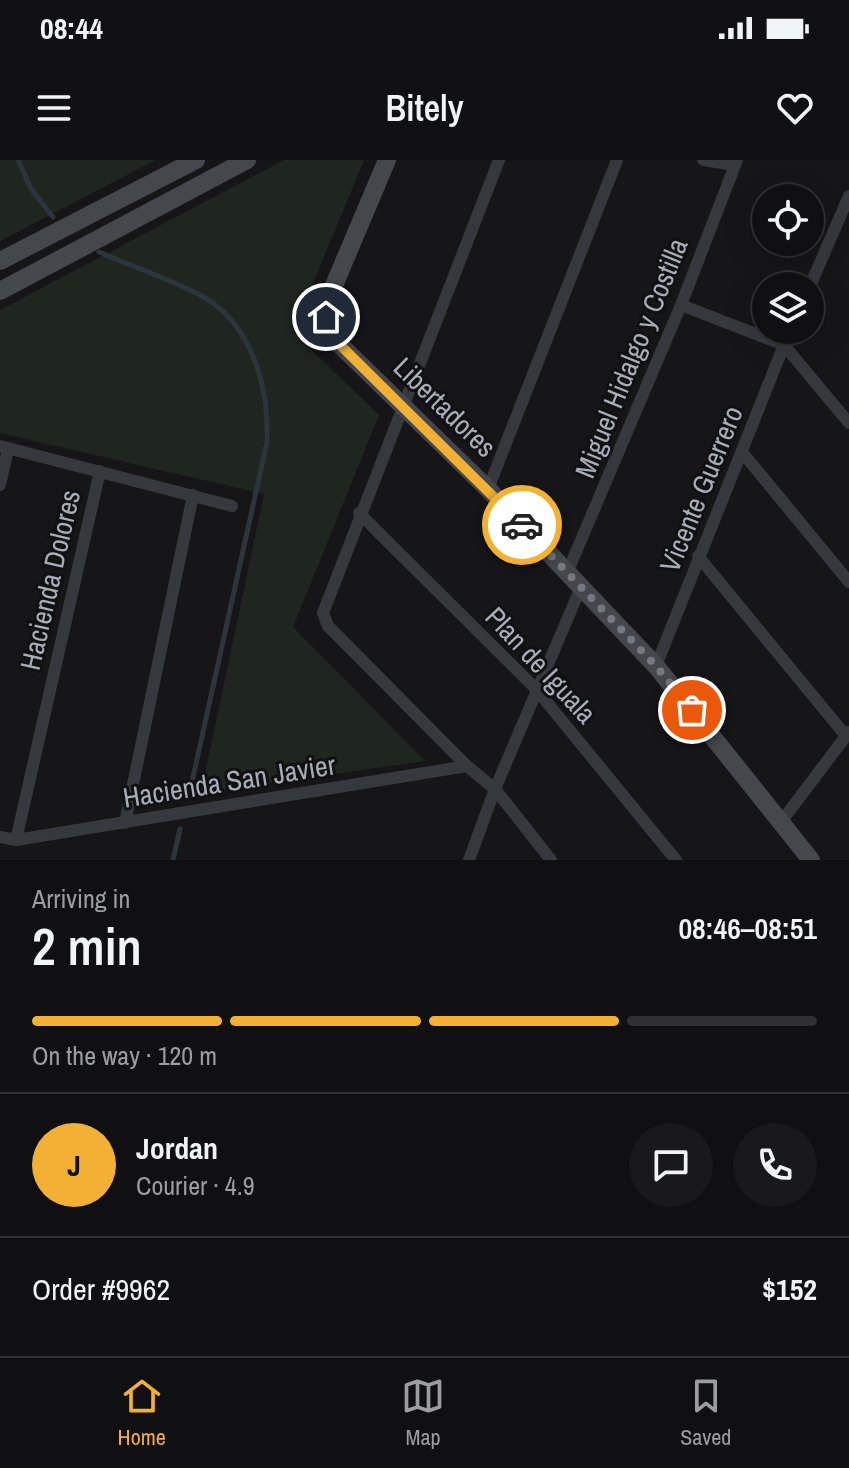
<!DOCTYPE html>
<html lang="en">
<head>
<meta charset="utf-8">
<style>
	body { margin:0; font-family:"Archivo Narrow",sans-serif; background:#19191b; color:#f1f3f6; height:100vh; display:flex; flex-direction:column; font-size:30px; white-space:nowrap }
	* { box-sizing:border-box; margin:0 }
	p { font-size:26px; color:#9c9d9f }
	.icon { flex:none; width:44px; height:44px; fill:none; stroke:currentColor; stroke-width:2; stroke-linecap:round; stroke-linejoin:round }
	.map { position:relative; height:700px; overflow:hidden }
	.details { display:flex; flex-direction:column; background:#101012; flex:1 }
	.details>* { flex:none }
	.controls { position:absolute; left:752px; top:24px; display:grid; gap:16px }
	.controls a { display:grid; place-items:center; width:72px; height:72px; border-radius:50%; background:#101012; box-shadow:0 8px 32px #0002,0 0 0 2px #303032; font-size:40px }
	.pin { position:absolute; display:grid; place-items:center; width:68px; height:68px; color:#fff; margin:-34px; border:4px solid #fff; border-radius:50%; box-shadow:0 2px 8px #0007 }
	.courier { position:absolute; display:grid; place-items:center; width:80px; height:80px; margin:-40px; border:6px solid #f2b134; border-radius:50%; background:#fff; color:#222; box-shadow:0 2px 10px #0007 }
	.overview em { font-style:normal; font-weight:600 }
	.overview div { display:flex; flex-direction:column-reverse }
	.overview { display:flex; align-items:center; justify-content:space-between; height:136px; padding:0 32px }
	h1 { font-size:52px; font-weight:600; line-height:60px }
	.bar { display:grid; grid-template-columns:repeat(4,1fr); gap:12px 8px; align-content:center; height:96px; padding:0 32px }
	.bar i { height:10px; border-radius:6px; background:#303032 }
	.bar .active { background:#f2b134 }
	.bar p { grid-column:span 4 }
	.line { display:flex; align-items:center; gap:20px; padding:0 32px; border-top:2px solid #303032 }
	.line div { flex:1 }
	.round { display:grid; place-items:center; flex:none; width:84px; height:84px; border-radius:42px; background:#19191b }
	.status { display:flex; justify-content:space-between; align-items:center; height:56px; padding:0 40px; background:#101012; direction:ltr }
	.status svg { height:22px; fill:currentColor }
	header { display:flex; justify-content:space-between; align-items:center; height:104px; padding:0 32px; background:#101012; font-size:36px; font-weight:600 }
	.tab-bar { display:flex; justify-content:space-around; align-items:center; height:112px; border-top:2px solid #303032; background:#101012; font-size:22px; color:#9c9d9f }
	.tab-bar a { display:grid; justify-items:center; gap:4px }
	.tab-bar .active { color:#f2b134 }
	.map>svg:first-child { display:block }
	.green { fill:#1e261f }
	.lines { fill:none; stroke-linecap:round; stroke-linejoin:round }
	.stream { stroke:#2c353c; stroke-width:5 }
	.street { stroke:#37383d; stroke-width:12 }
	.secondary { stroke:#45474d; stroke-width:18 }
	.done { stroke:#757880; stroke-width:8; stroke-dasharray:0 14.4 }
	.route { stroke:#f2b134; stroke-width:10 }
	.labels { text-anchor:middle; stroke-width:6; stroke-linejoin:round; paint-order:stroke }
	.street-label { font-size:28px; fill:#a8adb8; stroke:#111113 }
</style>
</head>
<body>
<div class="status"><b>08:44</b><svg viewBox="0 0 49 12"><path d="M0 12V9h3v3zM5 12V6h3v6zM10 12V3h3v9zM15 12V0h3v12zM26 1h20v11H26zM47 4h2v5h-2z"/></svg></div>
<header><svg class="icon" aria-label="menu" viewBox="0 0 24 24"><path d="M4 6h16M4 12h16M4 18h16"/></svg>Bitely<svg class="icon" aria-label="heart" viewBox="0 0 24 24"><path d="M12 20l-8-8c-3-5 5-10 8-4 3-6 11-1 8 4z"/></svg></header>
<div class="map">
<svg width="849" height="700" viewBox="0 0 849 700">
	<rect width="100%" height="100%" fill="#161618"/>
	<!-- green -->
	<path class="green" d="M0 0H156L0 81Z
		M284 0H364L293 172 379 255 293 467 425 601 201 633 264 334 0 273V150Z"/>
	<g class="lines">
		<!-- stream -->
		<path class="stream" d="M18 0 31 29 53 57
			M99 92C133 107 170 119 202 136 253 165 269 228 267 282L190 631
			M173 700 180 669"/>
		<!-- street -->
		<path class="street" d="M499 0 323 453 328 466 467 606 495 629 551 700
			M703 0 735 5
			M810 126 849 36
			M681 145 784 185 849 263
			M0 286 232 346
			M742 292 849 422
			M0 325 8 289
			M488 329 617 0
			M359 353 536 529 676 700
			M698 396 846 576
			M567 413 681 145 737 0
			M656 506 790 170
			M781 662 849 572
			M125 663 193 335
			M0 677 16 680 467 606
			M16 680 100 311
			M469 700 495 629 581 427"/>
		<!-- secondary -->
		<path class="secondary" d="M387 0 327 142 326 157 337 182 488 329 656 506 811 700
			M0 101 196 0
			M0 131 247 0"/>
	</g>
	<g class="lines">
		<!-- done -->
		<path class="done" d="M522 365 656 506 692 550"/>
		<!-- route -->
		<path class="route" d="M326 157 337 182 522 365"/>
	</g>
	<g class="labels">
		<!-- street labels -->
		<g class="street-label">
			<text transform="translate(631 198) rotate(-68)" y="10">Miguel Hidalgo y Costilla</text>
			<text transform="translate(445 247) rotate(44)" y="10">Libertadores</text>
			<text transform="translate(701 329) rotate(-68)" y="10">Vicente Guerrero</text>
			<text transform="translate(50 420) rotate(-77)" y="10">Hacienda Dolores</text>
			<text transform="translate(541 505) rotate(47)" y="10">Plan de Iguala</text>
			<text transform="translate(229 621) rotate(-9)" y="10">Hacienda San Javier</text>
		</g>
	</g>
</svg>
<div class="controls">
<a><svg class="icon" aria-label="locate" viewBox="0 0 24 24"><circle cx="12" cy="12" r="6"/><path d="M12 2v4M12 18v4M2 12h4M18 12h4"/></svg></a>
<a><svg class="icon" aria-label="layers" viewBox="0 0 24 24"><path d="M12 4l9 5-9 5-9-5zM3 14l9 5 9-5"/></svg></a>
</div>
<div class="pin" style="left:692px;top:550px;background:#ea580c"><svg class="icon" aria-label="bag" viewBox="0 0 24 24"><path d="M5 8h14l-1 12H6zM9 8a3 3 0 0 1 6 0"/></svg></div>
<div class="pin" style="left:326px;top:157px;background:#1f2937"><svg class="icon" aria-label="home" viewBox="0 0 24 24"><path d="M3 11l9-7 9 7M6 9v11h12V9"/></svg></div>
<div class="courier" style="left:522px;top:365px"><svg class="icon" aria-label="car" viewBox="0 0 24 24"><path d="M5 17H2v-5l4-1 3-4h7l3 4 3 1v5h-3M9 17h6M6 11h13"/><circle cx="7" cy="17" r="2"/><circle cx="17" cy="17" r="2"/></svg></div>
</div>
<section class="details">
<div class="overview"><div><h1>2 min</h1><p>Arriving in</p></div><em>08:46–08:51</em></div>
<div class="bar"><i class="active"></i><i class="active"></i><i class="active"></i><i></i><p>On the way · 120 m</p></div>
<div class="line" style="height:144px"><b class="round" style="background:#f2b134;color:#111">J</b><div><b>Jordan</b><p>Courier · 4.9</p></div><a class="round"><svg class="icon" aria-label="chat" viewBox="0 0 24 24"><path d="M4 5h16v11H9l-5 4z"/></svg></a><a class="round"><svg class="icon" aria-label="phone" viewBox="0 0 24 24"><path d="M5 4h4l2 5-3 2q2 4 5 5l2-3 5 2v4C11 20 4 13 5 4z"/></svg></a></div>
<div class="line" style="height:104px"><div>Order #9962</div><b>$152</b></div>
</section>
<nav class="tab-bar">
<a class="active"><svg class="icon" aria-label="home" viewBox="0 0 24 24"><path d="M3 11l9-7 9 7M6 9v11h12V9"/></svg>Home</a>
<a><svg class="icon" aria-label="map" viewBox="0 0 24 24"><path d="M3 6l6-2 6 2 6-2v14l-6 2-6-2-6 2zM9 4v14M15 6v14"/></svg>Map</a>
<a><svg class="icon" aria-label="saved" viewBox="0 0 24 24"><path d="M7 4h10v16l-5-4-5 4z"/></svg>Saved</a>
</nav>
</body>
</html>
